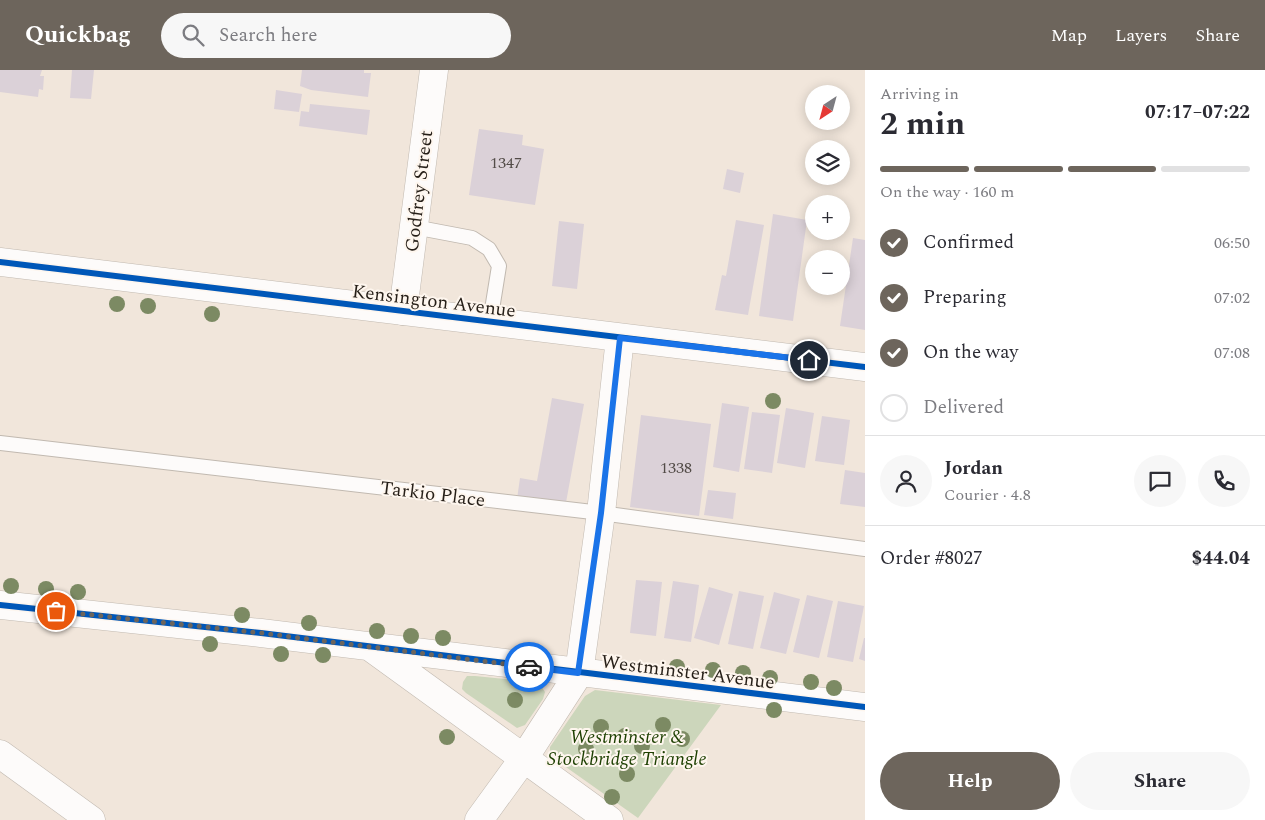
<!DOCTYPE html>
<html lang="en">
<head>
<meta charset="utf-8">
<style>
	body { margin:0; font-family:Spectral,serif; background:#f7f7f7; color:#2b2b33; height:100vh; display:flex; flex-direction:column; font-size:19px; white-space:nowrap }
	* { box-sizing:border-box; margin:0 }
	p { font-size:16px; color:#7c7c81 }
	.icon { flex:none; width:28px; height:28px; fill:none; stroke:currentColor; stroke-width:2; stroke-linecap:round; stroke-linejoin:round }
	.map { position:relative; flex:1; overflow:hidden }
	.panel { display:flex; flex-direction:column; background:#fff; width:400px }
	.panel>* { flex:none }
	.needle { width:32px; rotate:216deg }
	.fabs { position:absolute; left:805px; top:15px; display:grid; gap:10px }
	.fabs a { display:grid; place-items:center; width:45px; height:45px; border-radius:50%; background:#fff; box-shadow:0 2px 12px #0003; font-size:25px }
	.pin { position:absolute; display:grid; place-items:center; width:42px; height:42px; color:#fff; margin:-21px; border:2px solid #fff; border-radius:50%; box-shadow:0 1px 5px #0007 }
	.courier { position:absolute; display:grid; place-items:center; width:50px; height:50px; margin:-25px; border:4px solid #1a73e8; border-radius:50%; background:#fff; color:#222; box-shadow:0 1px 6px #0007 }
	.headline em { font-style:normal; font-weight:700 }
	.headline div { display:flex; flex-direction:column-reverse }
	.headline { display:flex; align-items:center; justify-content:space-between; height:85px; padding:0 15px }
	h1 { font-size:32px; font-weight:700; line-height:38px }
	.bar { display:grid; grid-template-columns:repeat(4,1fr); gap:8px 5px; align-content:center; height:60px; padding:0 15px }
	.bar i { height:6px; border-radius:4px; background:#e1e1e2 }
	.bar .current { background:#6d655c }
	.bar p { grid-column:span 4 }
	.line { display:flex; align-items:center; gap:12px; padding:0 15px; border-top:1px solid #e1e1e2 }
	.line div { flex:1 }
	.round { display:grid; place-items:center; flex:none; width:52px; height:52px; border-radius:26px; background:#f7f7f7 }
	ol { padding:0 15px; list-style:none }
	li { display:flex; align-items:center; gap:15px; height:55px }
	li p { margin-inline-start:auto }
	li .icon { padding:5px; border-radius:50%; background:#6d655c; color:#fff; stroke-width:4 }
	li:last-child { color:#7c7c81 }
	li i { width:28px; height:28px; border:2px solid #e1e1e2; border-radius:50% }
	.action { display:flex; gap:10px; margin-top:auto; padding:10px 15px }
	.action a { flex:1; height:58px; border-radius:30px; background:#6d655c; color:#fff; font-size:20px; font-weight:700; line-height:58px; text-align:center }
	.action a+a { background:#f7f7f7; color:#2b2b33 }
	header { display:flex; align-items:center; gap:30px; box-sizing:border-box; height:70px; padding:0 25px; background:#6d655c; color:#fff }
	header strong { font-size:24px }
	nav { display:flex; gap:28px; margin-inline-start:auto; font-size:18px }
	.search { width:350px; height:45px; background:#f7f7f7; display:flex; align-items:center; gap:12px; box-sizing:border-box; padding:0 18px; border-radius:28px; color:#7c7c81; font-size:19px }
	main { display:flex; flex:1; min-height:0 }
	.map>svg:first-child { display:block }
	.green { fill:#ccd6bb }
	.building { fill:#dbd1d8 }
	.lines { fill:none; stroke-linecap:round; stroke-linejoin:round }
	.service-casing { stroke:#c1b9b0; stroke-width:16 }
	.minor-casing { stroke:#c1b9b0; stroke-width:29 }
	.tertiary-casing { stroke:#c1b9b0; stroke-width:29 }
	.service { stroke:#fdfbfa; stroke-width:14 }
	.minor { stroke:#fdfbfa; stroke-width:28 }
	.tertiary { stroke:#fdfbfa; stroke-width:28 }
	.cycleway-casing { stroke:#fef6ee; stroke-width:9 }
	.cycleway { stroke:#0057b8; stroke-width:6 }
	.tree { fill:#7c8a63 }
	.done { stroke:#6d655c; stroke-width:5; stroke-dasharray:0 9 }
	.route { stroke:#1a73e8; stroke-width:6 }
	.labels { text-anchor:middle; stroke-width:4; stroke-linejoin:round; paint-order:stroke }
	.number-label { font-size:16px; fill:#534c48 }
	.street-label { font-size:19px; fill:#261f18; stroke:#fef6ee }
	.park-label { font-size:19px; font-style:italic; fill:#1c3f00; stroke:#fef6ee }
</style>
</head>
<body>
<header>
<strong>Quickbag</strong>
<div class="search"><svg class="icon" aria-label="search" viewBox="0 0 24 24"><circle cx="10" cy="10" r="6"/><path d="M15 15l6 6"/></svg>Search here</div>
<nav><a>Map</a><a>Layers</a><a>Share</a></nav>
</header>
<main>
<div class="map">
<svg width="865" height="750" viewBox="0 0 865 750">
	<rect width="100%" height="100%" fill="#f1e6db"/>
	<!-- green -->
	<path class="green" d="M467 606H475L533 612 541 616 545 622 543 629 525 655 517 658 466 623 462 619 463 612Z
		M595 620 721 635 638 748 556 690 550 682V677L585 626Z"/>
	<!-- building -->
	<path class="building" d="M0 0H42L40 6H44L43 20 39 19 38 27 0 22Z
		M72 0H94L91 29 70 28Z
		M302 0H364V3H371L368 27 311 20 300 16Z
		M276 20 302 24 299 42 274 39Z
		M310 34 370 40 367 65 299 56 301 41 309 42Z
		M479 59 523 65 522 75 544 79 535 135 469 125Z
		M727 99 744 103 740 123 723 119Z
		M773 144 807 150 793 251 759 246Z
		M736 150 764 155 748 245 715 240 722 205 726 206Z
		M559 151 584 154 577 219 552 216Z
		M853 168 865 170V260L840 256Z
		M552 328 584 334 565 438 517 429 520 408 537 411Z
		M722 333 749 337 739 402 713 397Z
		M786 338 814 343 805 398 777 393Z
		M752 342 780 345 772 403 744 399Z
		M641 345 711 354 699 446 630 437Z
		M822 346 850 350 844 395 815 391Z
		M845 400 865 403V437L840 434Z
		M708 420 736 423 733 449 704 445Z
		M636 510 662 512 656 566 630 563Z
		M673 511 699 515 691 572 664 568Z
		M709 517 733 524 719 575 694 568Z
		M739 521 764 526 753 579 728 574Z
		M774 522 800 529 786 584 760 578Z
		M807 525 833 531 819 588 793 582Z
		M838 531 864 536 853 592 827 587Z
		M864 568H865V591L859 589Z"/>
	<g class="lines">
		<!-- service casing -->
		<g class="service-casing">
			<path id="service" d="M414 157 472 168 489 179 499 196 490 252
				M0 373 601 443 865 479"/>
		</g>
		<!-- minor casing -->
		<g class="minor-casing">
			<path id="minor" d="M403 241 434 0
				M0 535 261 563 865 637
				M373 579 609 750
				M0 684 91 750
				M479 750 524 688 579 603 601 443 620 268"/>
		</g>
		<!-- tertiary casing -->
		<g class="tertiary-casing">
			<path id="tertiary" d="M0 192 865 297"/>
		</g>
		<!-- service -->
		<use href="#service" class="service"/>
		<!-- minor -->
		<use href="#minor" class="minor"/>
		<!-- tertiary -->
		<use href="#tertiary" class="tertiary"/>
		<!-- cycleway casing -->
		<g class="cycleway-casing">
			<path id="cycleway" d="M0 192 865 297
				M0 535 261 563 865 637"/>
		</g>
		<!-- cycleway -->
		<use href="#cycleway" class="cycleway"/>
	</g>
	<!-- trees -->
	<g class="tree">
		<circle cx="117" cy="234" r="8"/>
		<circle cx="148" cy="236" r="8"/>
		<circle cx="212" cy="244" r="8"/>
		<circle cx="773" cy="331" r="8"/>
		<circle cx="11" cy="516" r="8"/>
		<circle cx="46" cy="519" r="8"/>
		<circle cx="78" cy="522" r="8"/>
		<circle cx="242" cy="545" r="8"/>
		<circle cx="309" cy="553" r="8"/>
		<circle cx="377" cy="561" r="8"/>
		<circle cx="411" cy="566" r="8"/>
		<circle cx="443" cy="568" r="8"/>
		<circle cx="210" cy="574" r="8"/>
		<circle cx="281" cy="584" r="8"/>
		<circle cx="323" cy="585" r="8"/>
		<circle cx="677" cy="597" r="8"/>
		<circle cx="713" cy="600" r="8"/>
		<circle cx="743" cy="603" r="8"/>
		<circle cx="770" cy="608" r="8"/>
		<circle cx="811" cy="612" r="8"/>
		<circle cx="834" cy="618" r="8"/>
		<circle cx="515" cy="630" r="8"/>
		<circle cx="774" cy="640" r="8"/>
		<circle cx="663" cy="655" r="8"/>
		<circle cx="601" cy="657" r="8"/>
		<circle cx="625" cy="666" r="8"/>
		<circle cx="447" cy="667" r="8"/>
		<circle cx="682" cy="669" r="8"/>
		<circle cx="642" cy="676" r="8"/>
		<circle cx="586" cy="679" r="8"/>
		<circle cx="627" cy="704" r="8"/>
		<circle cx="612" cy="727" r="8"/>
	</g>
	<g class="lines">
		<!-- done -->
		<path class="done" d="M56 541 261 563 529 597"/>
		<!-- route -->
		<path class="route" d="M529 597 578 603 601 443 620 268 809 290"/>
	</g>
	<g class="labels">
		<!-- number labels -->
		<g class="number-label">
			<text x="506" y="98">1347</text>
			<text x="676" y="403">1338</text>
		</g>
		<!-- street labels -->
		<g class="street-label">
			<text transform="translate(418 121) rotate(-83)" y="7">Godfrey Street</text>
			<text transform="translate(434 230) rotate(7)" y="7">Kensington Avenue</text>
			<text transform="translate(433 423) rotate(7)" y="7">Tarkio Place</text>
			<text transform="translate(688 601) rotate(7)" y="7">Westminster Avenue</text>
		</g>
		<!-- park labels -->
		<g class="park-label">
			<text x="627" y="673">Westminster &amp;<tspan x="627" dy="22">Stockbridge Triangle</tspan></text>
		</g>
	</g>
</svg>
<div class="fabs">
<a><svg class="needle" viewBox="-14 -14 28 28"><path d="M0-13l5 13h-10z" fill="#e53935"/><path d="M0 13l5-13h-10z" fill="#7c7c81"/></svg></a>
<a><svg class="icon" aria-label="layers" viewBox="0 0 24 24"><path d="M12 4l9 5-9 5-9-5zM3 14l9 5 9-5"/></svg></a>
<a>+</a>
<a>−</a>
</div>
<div class="pin" style="left:56px;top:541px;background:#ea580c"><svg class="icon" aria-label="bag" viewBox="0 0 24 24"><path d="M5 8h14l-1 12H6zM9 8a3 3 0 0 1 6 0"/></svg></div>
<div class="pin" style="left:809px;top:290px;background:#1f2937"><svg class="icon" aria-label="home" viewBox="0 0 24 24"><path d="M3 11l9-7 9 7M6 9v11h12V9"/></svg></div>
<div class="courier" style="left:529px;top:597px"><svg class="icon" aria-label="car" viewBox="0 0 24 24"><path d="M5 17H2v-5l4-1 3-4h7l3 4 3 1v5h-3M9 17h6M6 11h13"/><circle cx="7" cy="17" r="2"/><circle cx="17" cy="17" r="2"/></svg></div>
</div>
<section class="panel">
<div class="headline"><div><h1>2 min</h1><p>Arriving in</p></div><em>07:17–07:22</em></div>
<div class="bar"><i class="current"></i><i class="current"></i><i class="current"></i><i></i><p>On the way · 160 m</p></div>
<ol>
<li><svg class="icon" aria-label="check" viewBox="0 0 24 24"><path d="M5 12l5 5 9-10"/></svg>Confirmed<p>06:50</p></li>
<li><svg class="icon" aria-label="check" viewBox="0 0 24 24"><path d="M5 12l5 5 9-10"/></svg>Preparing<p>07:02</p></li>
<li><svg class="icon" aria-label="check" viewBox="0 0 24 24"><path d="M5 12l5 5 9-10"/></svg>On the way<p>07:08</p></li>
<li><i></i>Delivered</li>
</ol>
<div class="line" style="height:90px"><a class="round"><svg class="icon" aria-label="person" viewBox="0 0 24 24"><circle cx="12" cy="8" r="4"/><path d="M4 21q1-7 8-7t8 7"/></svg></a><div><b>Jordan</b><p>Courier · 4.8</p></div><a class="round"><svg class="icon" aria-label="chat" viewBox="0 0 24 24"><path d="M4 5h16v11H9l-5 4z"/></svg></a><a class="round"><svg class="icon" aria-label="phone" viewBox="0 0 24 24"><path d="M5 4h4l2 5-3 2q2 4 5 5l2-3 5 2v4C11 20 4 13 5 4z"/></svg></a></div>
<div class="line" style="height:65px"><div>Order #8027</div><b>$44.04</b></div>
<div class="action"><a>Help</a><a>Share</a></div>
</section>
</main>
</body>
</html>
